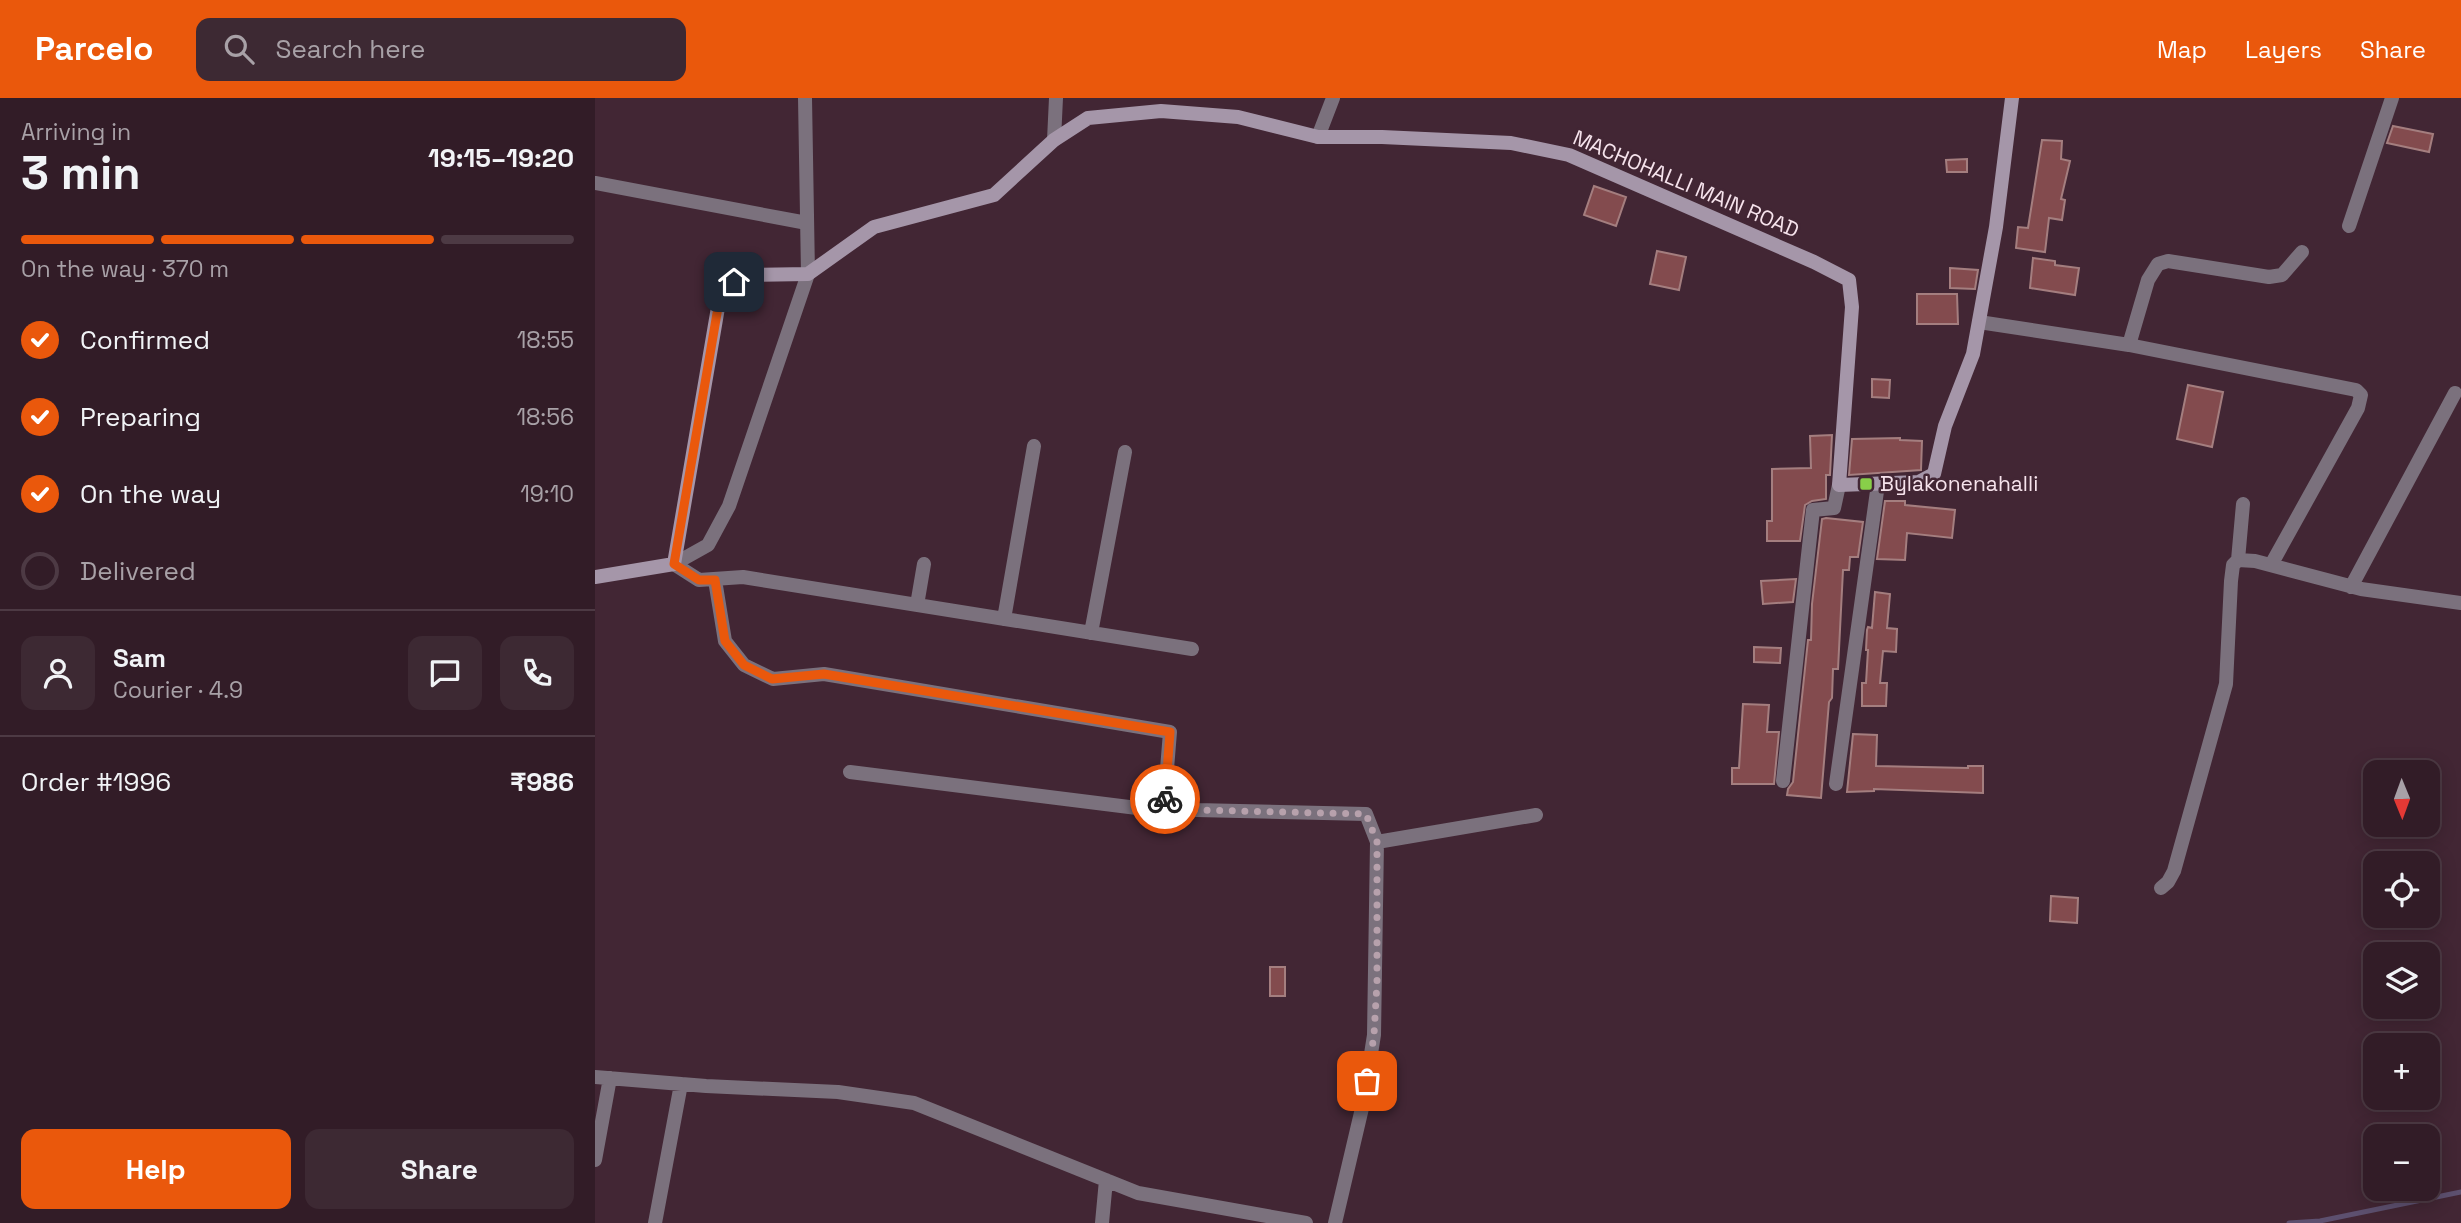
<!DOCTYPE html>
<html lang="en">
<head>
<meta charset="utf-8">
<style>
	body { margin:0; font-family:"Space Grotesk",sans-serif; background:#3d2933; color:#f1f3f6; height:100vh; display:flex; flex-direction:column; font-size:26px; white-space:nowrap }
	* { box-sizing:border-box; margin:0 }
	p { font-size:23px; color:#a8a1a7 }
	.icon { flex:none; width:38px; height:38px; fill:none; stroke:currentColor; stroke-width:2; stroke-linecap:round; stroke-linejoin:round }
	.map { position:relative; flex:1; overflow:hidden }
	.side { display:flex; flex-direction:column; background:#321c27; width:595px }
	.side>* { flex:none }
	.needle { width:46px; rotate:179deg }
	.buttons { position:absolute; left:1768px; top:662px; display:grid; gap:14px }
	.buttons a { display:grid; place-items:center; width:77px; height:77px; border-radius:14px; background:#321c27; box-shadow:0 4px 18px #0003,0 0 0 2px #4d3a44; font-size:35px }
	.pin { position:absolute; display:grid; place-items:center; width:60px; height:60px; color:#fff; margin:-30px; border-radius:14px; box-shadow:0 4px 10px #0006 }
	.courier { position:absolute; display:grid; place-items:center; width:70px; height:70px; margin:-35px; border:5px solid #ea580c; border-radius:50%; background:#fff; color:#222; box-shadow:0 2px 9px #0007 }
	.headline em { font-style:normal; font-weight:600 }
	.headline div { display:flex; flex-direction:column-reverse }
	.headline { display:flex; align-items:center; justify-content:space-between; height:119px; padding:0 21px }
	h1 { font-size:46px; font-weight:600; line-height:52px }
	.bar { display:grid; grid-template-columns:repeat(4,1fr); gap:10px 7px; align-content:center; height:84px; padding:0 21px }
	.bar i { height:9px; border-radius:5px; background:#4d3a44 }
	.bar .active { background:#ea580c }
	.bar p { grid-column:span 4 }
	.line { display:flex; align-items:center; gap:18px; padding:0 21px; border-top:2px solid #4d3a44 }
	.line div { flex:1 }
	.round { display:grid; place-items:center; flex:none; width:74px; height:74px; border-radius:14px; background:#3d2933 }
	ol { padding:0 21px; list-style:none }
	li { display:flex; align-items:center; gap:21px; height:77px }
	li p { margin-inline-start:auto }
	li .icon { padding:7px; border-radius:50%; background:#ea580c; color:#fff; stroke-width:4 }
	li:last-child { color:#a8a1a7 }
	li i { width:38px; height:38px; border:4px solid #4d3a44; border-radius:50% }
	.cta { display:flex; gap:14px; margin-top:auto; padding:14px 21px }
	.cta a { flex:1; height:80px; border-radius:14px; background:#ea580c; color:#fff; font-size:28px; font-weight:600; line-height:80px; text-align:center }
	.cta a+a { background:#3d2933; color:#f1f3f6 }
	header { display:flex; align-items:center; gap:42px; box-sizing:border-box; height:98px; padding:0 35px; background:#ea580c; color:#fff }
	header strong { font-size:33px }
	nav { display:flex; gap:38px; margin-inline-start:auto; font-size:24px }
	.search { width:490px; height:63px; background:#3d2933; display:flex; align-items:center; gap:18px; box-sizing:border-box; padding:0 24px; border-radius:14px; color:#a8a1a7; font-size:26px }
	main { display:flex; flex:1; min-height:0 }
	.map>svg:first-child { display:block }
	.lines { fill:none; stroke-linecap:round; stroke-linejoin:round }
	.stream { stroke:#5d506f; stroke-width:5 }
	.building { fill:#834b4e; stroke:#a47e7f; stroke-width:2 }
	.street { stroke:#7b717d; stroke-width:14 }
	.secondary { stroke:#a596a9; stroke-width:14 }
	.done { stroke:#b7a1ac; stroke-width:7; stroke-dasharray:0 12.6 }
	.route { stroke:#ea580c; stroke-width:9 }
	.poi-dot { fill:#88cf49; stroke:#422634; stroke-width:2.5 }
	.labels { text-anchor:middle; stroke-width:5; stroke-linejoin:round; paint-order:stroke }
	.street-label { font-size:21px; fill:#f6e3ec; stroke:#422634 }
	.poi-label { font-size:21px; fill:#f6e3ec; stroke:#422634; text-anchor:start }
</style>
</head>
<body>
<header>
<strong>Parcelo</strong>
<div class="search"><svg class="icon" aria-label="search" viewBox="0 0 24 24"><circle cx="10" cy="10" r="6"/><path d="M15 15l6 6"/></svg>Search here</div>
<nav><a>Map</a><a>Layers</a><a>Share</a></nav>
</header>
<main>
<section class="side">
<div class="headline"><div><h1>3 min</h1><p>Arriving in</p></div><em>19:15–19:20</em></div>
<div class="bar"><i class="active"></i><i class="active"></i><i class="active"></i><i></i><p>On the way · 370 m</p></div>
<ol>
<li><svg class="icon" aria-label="check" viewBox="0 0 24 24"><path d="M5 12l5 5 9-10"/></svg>Confirmed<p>18:55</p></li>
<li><svg class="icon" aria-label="check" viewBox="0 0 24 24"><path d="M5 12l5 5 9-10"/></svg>Preparing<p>18:56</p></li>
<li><svg class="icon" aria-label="check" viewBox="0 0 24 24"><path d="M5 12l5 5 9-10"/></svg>On the way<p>19:10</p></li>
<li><i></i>Delivered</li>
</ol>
<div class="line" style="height:126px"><a class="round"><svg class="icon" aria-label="person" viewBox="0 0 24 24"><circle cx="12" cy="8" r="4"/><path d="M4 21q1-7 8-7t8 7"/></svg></a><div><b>Sam</b><p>Courier · 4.9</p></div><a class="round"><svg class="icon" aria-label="chat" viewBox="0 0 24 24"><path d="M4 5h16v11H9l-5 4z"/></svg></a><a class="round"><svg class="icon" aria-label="phone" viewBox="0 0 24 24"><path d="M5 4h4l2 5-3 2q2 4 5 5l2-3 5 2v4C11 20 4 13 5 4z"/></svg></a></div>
<div class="line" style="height:91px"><div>Order #1996</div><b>₹986</b></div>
<div class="cta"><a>Help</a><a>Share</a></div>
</section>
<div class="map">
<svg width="1866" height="1125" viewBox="0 0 1866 1125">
	<rect width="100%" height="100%" fill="#422634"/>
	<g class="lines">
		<!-- stream -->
		<path class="stream" d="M1694 1125 1725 1123 1866 1094"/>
	</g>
	<!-- building -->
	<path class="building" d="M1798 28 1838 36 1834 54 1792 45Z
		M1447 42 1467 43 1466 61 1475 63 1466 101 1470 102 1467 122 1454 120 1450 154 1421 150 1423 129 1433 130Z
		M1372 61V74H1352L1351 62Z
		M999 88 1031 99 1021 128 989 117Z
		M1062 153 1091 159 1084 192 1055 186Z
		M1438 160 1460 163V167L1484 170 1480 197 1435 190Z
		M1355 170 1383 172 1380 191 1355 190Z
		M1322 196H1362L1363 226H1322Z
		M1277 281 1295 282 1294 300 1277 299Z
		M1593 287 1628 294 1617 349 1582 341Z
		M1237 337 1235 377H1231V401L1217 403 1210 407 1205 443H1172V423H1177V371L1216 370 1215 338Z
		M1305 340V342L1327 343 1326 372 1254 377 1257 341Z
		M1290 403H1310V407L1360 412 1357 440 1312 435 1310 462 1282 461Z
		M1231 420 1268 424 1263 459H1255L1254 472H1248L1243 571H1238L1237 600 1234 604 1226 700 1192 697 1193 691 1198 684 1213 542H1216L1217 506 1227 421Z
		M1201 481 1198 504 1168 506 1166 483Z
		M1280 494 1295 496 1292 530 1302 531 1301 554 1288 553 1285 585H1292L1291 608H1267V585H1271L1273 552H1271L1272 532 1273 529 1277 530Z
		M1159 549 1186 550 1185 565 1159 564Z
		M1148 606 1174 607 1172 634H1184L1179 686H1137V670H1144Z
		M1258 636 1282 637 1281 668 1373 670V668H1388V695L1279 691V693L1252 694Z
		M1456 798 1483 800 1482 825 1455 823Z
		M675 869H690V898H675Z"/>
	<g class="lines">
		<!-- street -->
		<path class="street" d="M723 39 738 0
			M459 42 461 0
			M0 85 212 125
			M1754 128 1797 0
			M1384 224 1534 247 1761 292 1766 297 1763 310 1676 467
			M1534 247 1553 182 1563 166 1573 163 1674 179 1687 177 1707 154
			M1643 462 1648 406
			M79 466 104 482 148 479 597 551
			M79 466 113 447 134 408 213 176 210 0
			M120 482 130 543 149 567 178 581 229 576 575 634 569 708
			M1756 489 1860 295
			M322 507 329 466
			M409 521 439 348
			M496 535 530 354
			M255 674 542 710 569 708 601 712 771 716 782 744 779 937 768 1006 740 1125
			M1188 683 1218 412 1239 410 1244 387
			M1241 686 1283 386
			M782 744 941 717
			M1566 790 1573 784 1579 773 1631 586 1636 483 1638 467 1643 462 1660 463 1766 491 1866 505
			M0 979 111 988 243 994 319 1005 543 1095 711 1125
			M0 1062 15 980
			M60 1125 86 986
			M507 1125 511 1082"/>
		<!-- secondary -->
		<path class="secondary" d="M0 479 79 466 126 192 152 177 213 176 279 129 399 97 459 42 493 20 566 13 643 19 723 39H787L916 45 974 57 1219 164 1254 182 1257 209 1244 387 1324 384 1339 376 1350 328 1378 256 1401 129 1417 0"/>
	</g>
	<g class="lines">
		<!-- done -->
		<path class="done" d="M570 701 569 708 601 712 771 716 782 744V884L779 937 772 983"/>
		<!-- route -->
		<path class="route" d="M139 184 126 192 79 466 104 482H120L130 543 149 567 177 581 229 576 575 634 570 701"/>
	</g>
	<!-- markers -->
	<rect class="poi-dot" x="1264" y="379" width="14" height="14" rx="3.5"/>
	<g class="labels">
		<!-- street labels -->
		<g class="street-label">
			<text transform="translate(1091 86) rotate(23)" y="7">MACHOHALLI MAIN ROAD</text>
		</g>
		<!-- poi labels -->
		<g class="poi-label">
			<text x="1285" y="393">Bylakonenahalli</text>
		</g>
	</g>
</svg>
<div class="buttons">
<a><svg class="needle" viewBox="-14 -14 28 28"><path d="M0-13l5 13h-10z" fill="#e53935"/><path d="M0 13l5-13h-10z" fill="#a8a1a7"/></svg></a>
<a><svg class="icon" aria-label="locate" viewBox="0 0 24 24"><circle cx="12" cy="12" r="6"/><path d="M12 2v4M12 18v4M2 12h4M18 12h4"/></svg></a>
<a><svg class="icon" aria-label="layers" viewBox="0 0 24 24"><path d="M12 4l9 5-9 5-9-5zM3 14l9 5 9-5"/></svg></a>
<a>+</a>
<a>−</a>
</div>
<div class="pin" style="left:772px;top:983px;background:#ea580c"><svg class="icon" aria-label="bag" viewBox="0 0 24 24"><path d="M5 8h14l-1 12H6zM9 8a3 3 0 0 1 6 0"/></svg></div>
<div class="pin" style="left:139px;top:184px;background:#1f2937"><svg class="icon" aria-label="home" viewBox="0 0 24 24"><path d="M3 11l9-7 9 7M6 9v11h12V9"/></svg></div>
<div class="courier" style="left:570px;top:701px"><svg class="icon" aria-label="bike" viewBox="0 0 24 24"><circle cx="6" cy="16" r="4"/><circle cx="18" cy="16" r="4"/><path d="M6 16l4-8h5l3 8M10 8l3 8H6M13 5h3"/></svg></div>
</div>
</main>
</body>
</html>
